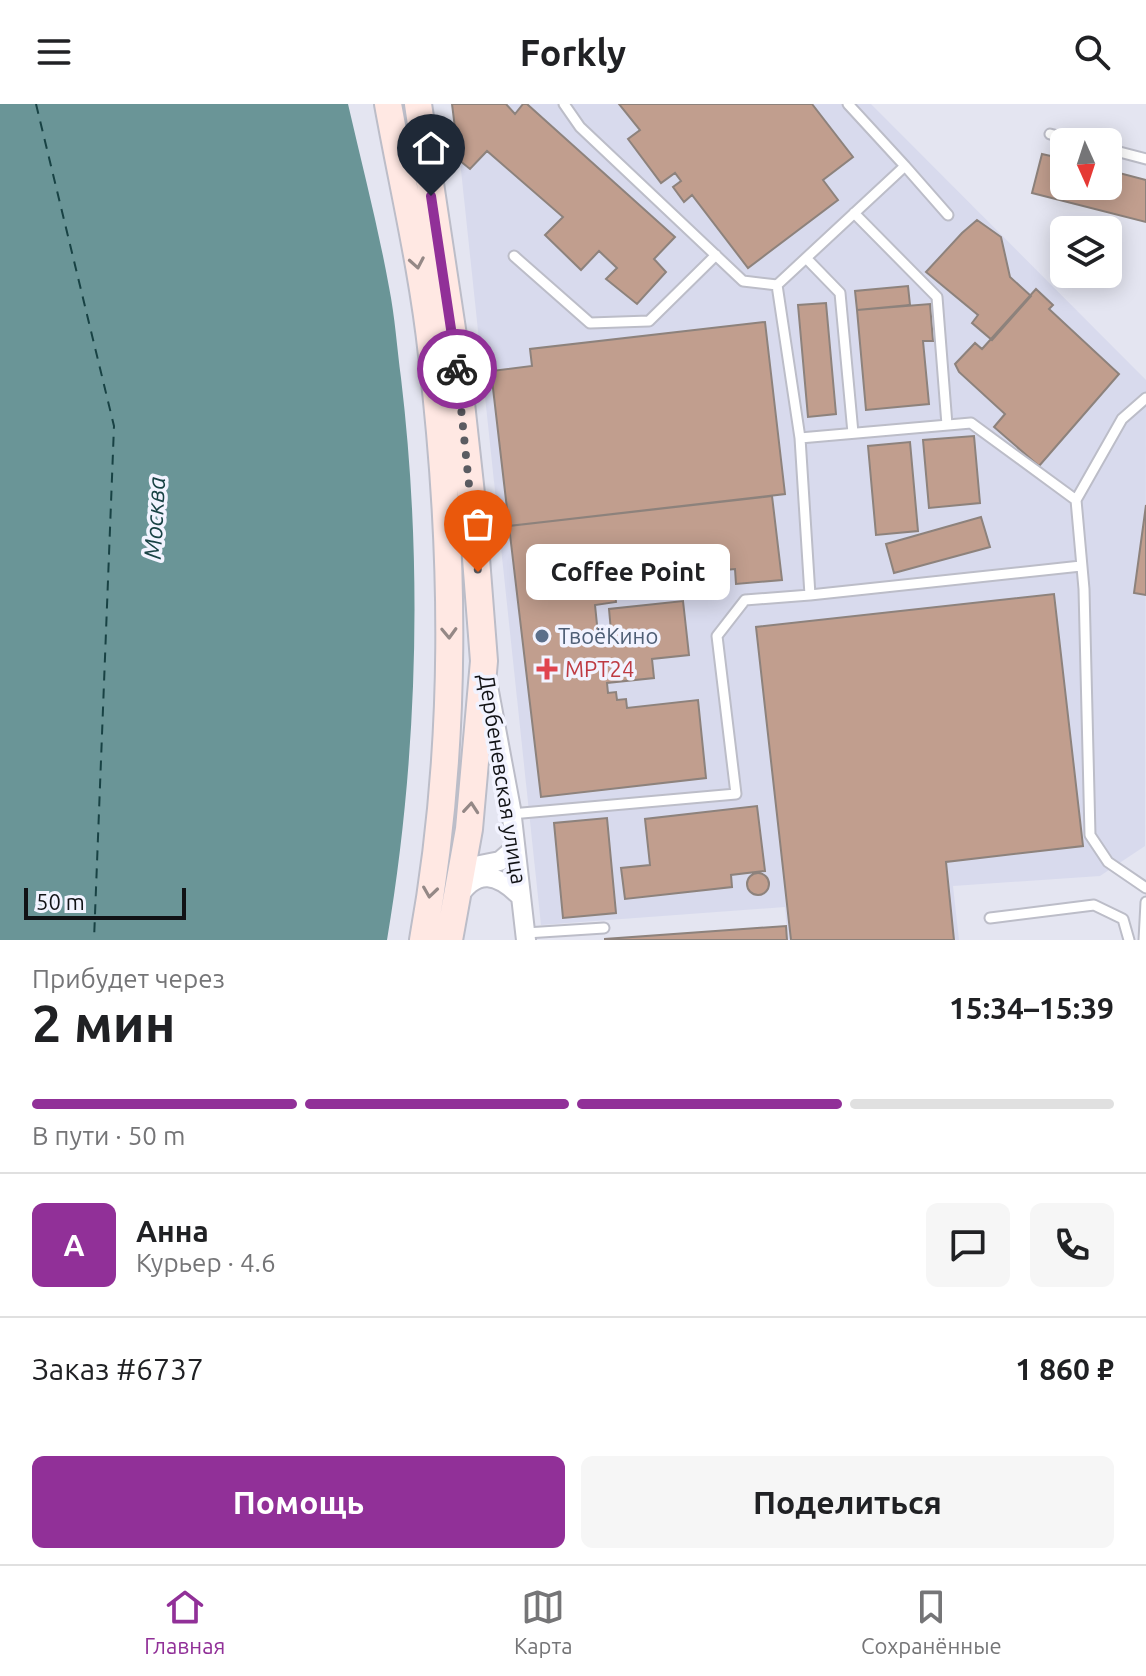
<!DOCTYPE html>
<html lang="ru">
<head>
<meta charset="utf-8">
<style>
	body { margin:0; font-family:Ubuntu,sans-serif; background:#f6f6f6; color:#202124; height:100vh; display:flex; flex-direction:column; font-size:30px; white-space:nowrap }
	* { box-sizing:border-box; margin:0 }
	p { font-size:26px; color:#757577 }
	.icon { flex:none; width:44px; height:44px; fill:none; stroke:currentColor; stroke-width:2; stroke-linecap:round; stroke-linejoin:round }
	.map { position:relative; height:836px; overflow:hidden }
	.side { display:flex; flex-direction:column; background:#fff; flex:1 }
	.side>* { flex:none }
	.needle { width:52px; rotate:177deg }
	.controls { position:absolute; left:1050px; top:24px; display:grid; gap:16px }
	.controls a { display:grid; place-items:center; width:72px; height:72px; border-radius:12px; background:#fff; box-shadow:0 4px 20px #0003; font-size:40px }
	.scale { position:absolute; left:24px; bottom:20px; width:162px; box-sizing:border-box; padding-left:8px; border:4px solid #111215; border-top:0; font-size:22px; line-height:28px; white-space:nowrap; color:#111215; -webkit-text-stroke:6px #f2f3ff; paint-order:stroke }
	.pin { position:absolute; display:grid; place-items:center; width:68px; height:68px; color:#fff; margin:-82px -34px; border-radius:50% 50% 50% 0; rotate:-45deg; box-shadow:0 0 8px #0007 }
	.pin .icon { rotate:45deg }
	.courier { position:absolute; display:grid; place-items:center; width:80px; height:80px; margin:-40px; border:6px solid #913098; border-radius:50%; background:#fff; color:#222; box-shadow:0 2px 10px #0007 }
	.bubble { position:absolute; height:56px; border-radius:12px; background:#fff; box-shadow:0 4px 20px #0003; font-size:26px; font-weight:600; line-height:56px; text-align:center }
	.headline em { font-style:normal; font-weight:600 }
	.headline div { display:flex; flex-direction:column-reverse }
	.headline { display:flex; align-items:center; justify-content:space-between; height:136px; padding:0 32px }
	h1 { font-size:52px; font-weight:600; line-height:60px }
	.bar { display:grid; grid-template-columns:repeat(4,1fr); gap:12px 8px; align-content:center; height:96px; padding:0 32px }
	.bar i { height:10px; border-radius:6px; background:#e0e0e0 }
	.bar .selected { background:#913098 }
	.bar p { grid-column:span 4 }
	.line { display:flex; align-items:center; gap:20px; padding:0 32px; border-top:2px solid #e0e0e0 }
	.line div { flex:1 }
	.round { display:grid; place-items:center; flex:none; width:84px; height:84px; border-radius:12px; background:#f6f6f6 }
	.primary-button { display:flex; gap:16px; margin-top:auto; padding:16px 32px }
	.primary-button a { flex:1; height:92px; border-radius:12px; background:#913098; color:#fff; font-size:32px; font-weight:600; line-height:92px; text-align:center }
	.primary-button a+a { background:#f6f6f6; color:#202124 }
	header { display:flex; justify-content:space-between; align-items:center; height:104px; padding:0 32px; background:#fff; font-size:36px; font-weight:600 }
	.tabs { display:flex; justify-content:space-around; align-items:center; height:112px; border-top:2px solid #e0e0e0; background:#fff; font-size:22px; color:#757577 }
	.tabs a { display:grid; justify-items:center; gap:4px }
	.tabs .selected { color:#913098 }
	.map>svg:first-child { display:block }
	.built { fill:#d8daed }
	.water { fill:#6a9597 }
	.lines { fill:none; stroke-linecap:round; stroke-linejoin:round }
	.ferry { stroke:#184244; stroke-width:2; stroke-dasharray:10 8; stroke-linecap:butt }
	.building { fill:#c19e8e; stroke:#8d827c; stroke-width:2 }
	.service-casing { stroke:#bcbdc8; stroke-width:13 }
	.minor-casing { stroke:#bcbdc8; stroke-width:22 }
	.secondary-casing { stroke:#bcbdc8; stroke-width:30 }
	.service { stroke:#fff; stroke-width:9 }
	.minor { stroke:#fff; stroke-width:18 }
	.secondary { stroke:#ffe8e3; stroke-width:26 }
	.oneway { stroke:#948886 }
	.done { stroke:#5b5c62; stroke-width:8; stroke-dasharray:0 14.4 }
	.route { stroke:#913098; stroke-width:10 }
	.service-dot { fill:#5c6f8a; stroke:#f2f3ff; stroke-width:3 }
	.health-dot { fill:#e0444e; stroke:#f2f3ff; stroke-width:3 }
	.labels { text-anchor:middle; stroke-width:7; stroke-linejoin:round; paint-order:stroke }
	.service-label { font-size:22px; fill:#4e5e75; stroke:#f2f3ff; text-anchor:start }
	.health-label { font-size:22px; fill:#be3a42; stroke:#f2f3ff; text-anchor:start }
	.street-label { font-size:22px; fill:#111215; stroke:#f2f3ff }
	.water-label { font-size:24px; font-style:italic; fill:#184244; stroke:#f2f3ff }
</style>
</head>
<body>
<header><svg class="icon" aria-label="menu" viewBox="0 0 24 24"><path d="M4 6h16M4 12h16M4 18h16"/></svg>Forkly<svg class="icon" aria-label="search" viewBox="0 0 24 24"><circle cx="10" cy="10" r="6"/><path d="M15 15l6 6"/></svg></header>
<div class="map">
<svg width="1146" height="836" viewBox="0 0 1146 836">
	<rect width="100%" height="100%" fill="#e4e5f1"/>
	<!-- built -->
	<path class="built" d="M454 0H871L1146 276 1145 742 1100 772 953 782 959 836H788L785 803 541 821Z"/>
	<!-- water -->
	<path class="water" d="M0 0H348C362 61 378 122 389 183 395 213 397 244 401 274 423 459 418 652 387 836H0Z"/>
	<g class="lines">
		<!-- ferry -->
		<path class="ferry" d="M36 0 114 322 94 836"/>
	</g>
	<!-- building -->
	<path class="building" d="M452 0H506L515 10 523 0H527L675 133 654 155 666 168 637 200 606 175 617 164 599 147 581 166 545 131 563 113 487 47 470 65 459 56Z
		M619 0H812L853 53 823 76 838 96 748 164 692 91 684 98 673 83 681 77 675 69 661 79 628 35 640 26Z
		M1042 50 1064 55V82H1108V66L1146 76V118L1032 89Z
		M977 116 1001 133 1010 173 1031 192 992 236 972 219 978 211 926 168 962 129Z
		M908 182 910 201 857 206 855 187Z
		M1036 185 1053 201 1049 205 1119 270 1039 362 994 323 1005 310 959 268 955 260 975 239 982 245Z
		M826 199 836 310 808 313 798 201Z
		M930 200 933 237H923L929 300 866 306 857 206Z
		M765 218 785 390 509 422 491 267 532 262 530 245Z
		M974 332 980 399 929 404 923 336Z
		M910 338 918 427 876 431 868 342Z
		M772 392 782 476 736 480 735 465 725 466 727 483 695 487 694 469 650 473V464L635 466V459L612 461 616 498 595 501 599 540 612 538 609 505 683 497 689 551 652 555 654 574 607 579 608 589 616 588 617 596 626 595 627 604 698 596 706 674 541 693 509 422Z
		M1146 401V491L1134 489Z
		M981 413 990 443 894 469 886 440Z
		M1054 490 1083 742 946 758 954 836H791L756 523Z
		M757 702 765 767 731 771 732 783 625 795 621 764 650 761 645 715Z
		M607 714 616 809 563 814 554 719Z
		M747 780a11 11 0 1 1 22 0a11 11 0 1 1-22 0Z
		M786 822 787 836H605V835Z"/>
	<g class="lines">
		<!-- service casing -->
		<g class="service-casing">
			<path id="service" d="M564 0 580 23 743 177 777 181 905 62 848 0
				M1050 30 1081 38
				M1108 45 1146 55
				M905 62 948 111
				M854 109 937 193 947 321
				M514 152 590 219 649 217 716 151
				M806 154 840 189 853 329
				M777 181 800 334 810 491 1081 462
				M1146 294 1122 315 1076 396 1084 485 1090 731 1108 758 1146 784
				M800 334 971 319 1076 396
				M511 710 736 690 717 532 745 496 810 491
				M990 814 1094 801 1123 815 1129 836
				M526 829 604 824
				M1144 836 1146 798"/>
		</g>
		<!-- minor casing -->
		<g class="minor-casing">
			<path id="minor" d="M488 582 511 705 526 836
				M465 764 500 757 515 744
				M457 795C477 763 498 770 521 793"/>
		</g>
		<!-- secondary casing -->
		<g class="secondary-casing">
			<path id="secondary" d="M388 0C403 83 423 167 432 251 455 446 458 642 423 836
				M418 0 455 245 471 390 484 557 469 725 449 836"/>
		</g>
		<!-- service -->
		<use href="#service" class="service"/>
		<!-- minor -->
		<use href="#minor" class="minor"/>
		<!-- secondary -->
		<use href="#secondary" class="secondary"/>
	</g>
	<!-- one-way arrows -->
	<defs><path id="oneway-chevron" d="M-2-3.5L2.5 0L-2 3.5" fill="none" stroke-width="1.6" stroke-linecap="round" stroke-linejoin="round" transform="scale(2)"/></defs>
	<g class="oneway">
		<use href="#oneway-chevron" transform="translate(417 159) rotate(80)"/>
		<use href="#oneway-chevron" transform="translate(449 529) rotate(88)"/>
		<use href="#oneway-chevron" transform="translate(471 704) rotate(-85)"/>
		<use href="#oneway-chevron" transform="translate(430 788) rotate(98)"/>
	</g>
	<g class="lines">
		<!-- done -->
		<path class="done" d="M457 265 478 468"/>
		<!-- route -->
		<path class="route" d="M431 92 457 265"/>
	</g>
	<!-- markers -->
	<circle class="service-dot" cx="542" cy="532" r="8"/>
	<path class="health-dot" d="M543 553h8v8h8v8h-8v8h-8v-8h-8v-8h8z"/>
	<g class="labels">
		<!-- service labels -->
		<g class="service-label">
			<text x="558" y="540">ТвоёКино</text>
		</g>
		<!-- health labels -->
		<g class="health-label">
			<text x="565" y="573">МРТ24</text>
		</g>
		<!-- street labels -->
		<g class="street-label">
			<text transform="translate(503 675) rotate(81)" y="8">Дербеневская улица</text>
		</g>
		<!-- water labels -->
		<g class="water-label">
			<text transform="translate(155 414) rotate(-87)" y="8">Москва</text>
		</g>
	</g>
</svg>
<div class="controls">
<a><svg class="needle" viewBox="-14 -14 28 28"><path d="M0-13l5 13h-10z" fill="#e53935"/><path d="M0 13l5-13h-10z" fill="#757577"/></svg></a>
<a><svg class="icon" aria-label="layers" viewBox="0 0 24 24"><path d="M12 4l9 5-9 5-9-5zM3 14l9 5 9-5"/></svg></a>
</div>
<div class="scale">50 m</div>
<div class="pin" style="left:478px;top:468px;background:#ea580c"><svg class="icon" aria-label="bag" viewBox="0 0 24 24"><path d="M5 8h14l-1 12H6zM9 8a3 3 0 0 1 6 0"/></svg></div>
<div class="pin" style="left:431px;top:92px;background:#1f2937"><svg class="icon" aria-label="home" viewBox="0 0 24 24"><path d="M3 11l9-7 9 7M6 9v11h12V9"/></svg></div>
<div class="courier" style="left:457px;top:265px"><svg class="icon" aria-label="bike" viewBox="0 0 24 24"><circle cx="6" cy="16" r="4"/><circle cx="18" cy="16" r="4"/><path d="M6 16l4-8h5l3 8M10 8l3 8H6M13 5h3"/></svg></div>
<div class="bubble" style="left:526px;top:440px;width:204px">Coffee Point</div>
</div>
<section class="side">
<div class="headline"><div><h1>2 мин</h1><p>Прибудет через</p></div><em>15:34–15:39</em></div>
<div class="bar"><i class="selected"></i><i class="selected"></i><i class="selected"></i><i></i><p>В пути · 50 m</p></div>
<div class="line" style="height:144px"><b class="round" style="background:#913098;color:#fff">А</b><div><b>Анна</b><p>Курьер · 4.6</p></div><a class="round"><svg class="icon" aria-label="chat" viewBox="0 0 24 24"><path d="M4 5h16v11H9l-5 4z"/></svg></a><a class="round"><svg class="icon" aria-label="phone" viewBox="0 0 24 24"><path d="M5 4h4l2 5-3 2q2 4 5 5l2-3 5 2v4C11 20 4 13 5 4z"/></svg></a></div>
<div class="line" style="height:104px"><div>Заказ #6737</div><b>1 860 ₽</b></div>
<div class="primary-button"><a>Помощь</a><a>Поделиться</a></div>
</section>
<nav class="tabs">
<a class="selected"><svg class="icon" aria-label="home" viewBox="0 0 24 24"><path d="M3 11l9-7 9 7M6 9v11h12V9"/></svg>Главная</a>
<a><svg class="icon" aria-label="map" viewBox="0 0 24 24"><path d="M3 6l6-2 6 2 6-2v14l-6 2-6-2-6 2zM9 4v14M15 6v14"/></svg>Карта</a>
<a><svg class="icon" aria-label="saved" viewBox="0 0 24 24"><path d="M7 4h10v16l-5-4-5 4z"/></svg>Сохранённые</a>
</nav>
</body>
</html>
